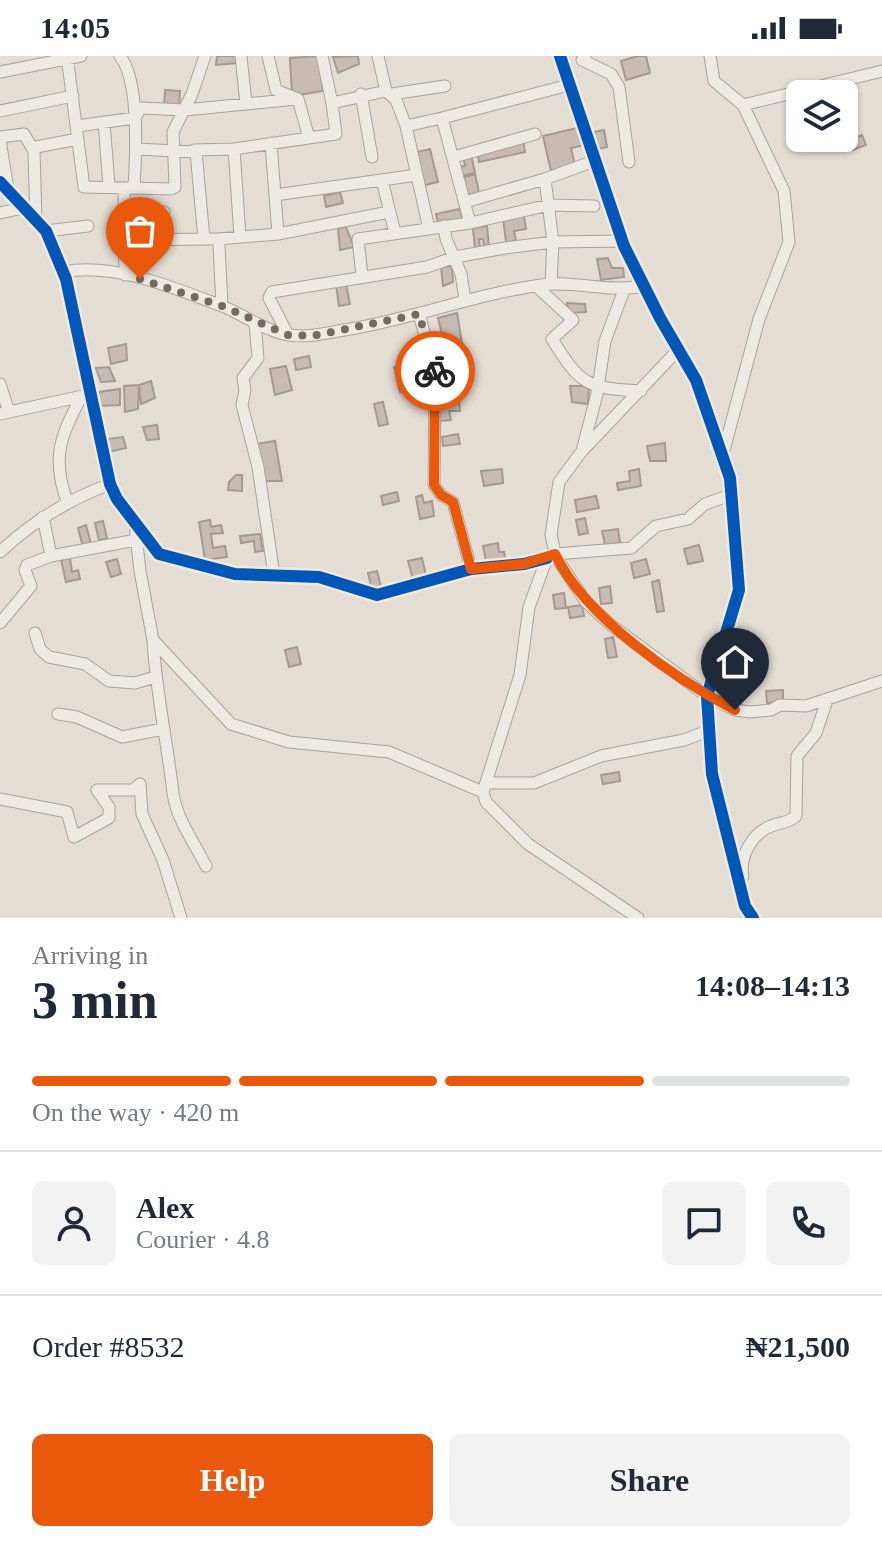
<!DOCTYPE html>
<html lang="en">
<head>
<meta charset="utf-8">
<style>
	body { margin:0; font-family:Georgia,serif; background:#f2f2f3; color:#1f2937; height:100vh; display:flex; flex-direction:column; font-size:30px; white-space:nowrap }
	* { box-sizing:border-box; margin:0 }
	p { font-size:26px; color:#747a83 }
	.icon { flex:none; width:44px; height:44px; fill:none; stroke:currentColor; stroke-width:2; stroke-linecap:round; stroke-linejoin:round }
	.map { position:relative; height:862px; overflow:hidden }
	.sheet { display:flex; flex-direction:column; background:#fff; flex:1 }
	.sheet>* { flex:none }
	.tools { position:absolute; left:786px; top:24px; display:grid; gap:16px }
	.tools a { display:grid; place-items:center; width:72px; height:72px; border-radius:12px; background:#fff; box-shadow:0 2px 6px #0004; font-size:40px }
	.pin { position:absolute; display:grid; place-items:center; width:68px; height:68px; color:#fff; margin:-82px -34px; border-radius:50% 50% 50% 0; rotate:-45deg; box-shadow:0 0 8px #0007 }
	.pin .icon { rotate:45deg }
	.courier { position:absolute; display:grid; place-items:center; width:80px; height:80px; margin:-40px; border:6px solid #ea580c; border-radius:50%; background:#fff; color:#222; box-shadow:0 2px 10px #0007 }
	.overview em { font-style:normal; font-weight:700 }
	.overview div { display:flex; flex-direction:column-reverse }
	.overview { display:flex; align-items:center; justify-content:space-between; height:136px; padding:0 32px }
	h1 { font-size:52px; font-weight:700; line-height:60px }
	.bar { display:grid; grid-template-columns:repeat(4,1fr); gap:12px 8px; align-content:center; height:96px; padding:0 32px }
	.bar i { height:10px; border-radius:6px; background:#e0e1e3 }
	.bar .selected { background:#ea580c }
	.bar p { grid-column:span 4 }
	.line { display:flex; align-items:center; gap:20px; padding:0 32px; border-top:2px solid #e0e1e3 }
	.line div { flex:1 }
	.round { display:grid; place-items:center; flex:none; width:84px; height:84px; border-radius:12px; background:#f2f2f3 }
	.cta { display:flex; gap:16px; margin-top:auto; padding:16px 32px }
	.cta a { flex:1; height:92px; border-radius:12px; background:#ea580c; color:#fff; font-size:32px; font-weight:700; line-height:92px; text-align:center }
	.cta a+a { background:#f2f2f3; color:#1f2937 }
	.status { display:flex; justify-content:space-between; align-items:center; height:56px; padding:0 40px; background:#fff; direction:ltr }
	.status svg { height:22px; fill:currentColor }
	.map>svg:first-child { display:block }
	.building { fill:#c8bbb4; stroke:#a59992; stroke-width:2 }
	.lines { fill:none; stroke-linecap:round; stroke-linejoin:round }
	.minor-casing { stroke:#aaa29b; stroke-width:13 }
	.minor { stroke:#ede9e3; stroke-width:11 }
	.cycleway-casing { stroke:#f4e9da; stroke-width:17 }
	.cycleway { stroke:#0057b8; stroke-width:12 }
	.done { stroke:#756960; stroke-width:8; stroke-dasharray:0 14.4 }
	.route { stroke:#ea580c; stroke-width:10 }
</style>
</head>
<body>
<div class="status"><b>14:05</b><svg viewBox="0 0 49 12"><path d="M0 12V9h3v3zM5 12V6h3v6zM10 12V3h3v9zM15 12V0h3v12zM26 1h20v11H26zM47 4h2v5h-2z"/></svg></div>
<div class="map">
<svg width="882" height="862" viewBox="0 0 882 862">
	<rect width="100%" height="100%" fill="#e4ddd3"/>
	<!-- building -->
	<path class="building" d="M217 0H237V7L216 9Z
		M318 0 323 35 292 40 290 2Z
		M358 0 359 8 338 17 333 1Z
		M638 0H646L650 17 626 24 621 5Z
		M165 34 180 35 179 53 164 52Z
		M581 71 585 89 571 92 575 109 551 115 543 80Z
		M604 74 607 91 593 94 589 77Z
		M862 79 866 89 853 94 850 84Z
		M523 84 525 96 479 106 477 94Z
		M430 93 438 126 425 129 413 97Z
		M471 98 475 117 461 120 459 111 465 110 463 100Z
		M475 118 479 137 467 141 462 122Z
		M340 136 343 147 326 151 324 140Z
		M460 153 463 164 439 170 436 158Z
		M524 160 526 173 514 175 516 185 506 186 503 162Z
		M487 170 489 191H484L483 183H479L480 193H475L473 172Z
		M346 171 354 191 340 194 338 172Z
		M608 202 612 212H623L624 221 601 224 597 203Z
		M452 210 453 226 443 230 441 211Z
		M346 228 350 248 339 250 336 229Z
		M567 247 585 248 586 256 569 257Z
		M457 257 462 287 445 291 438 262Z
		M126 288 127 304 111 308 108 292Z
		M309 300 311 311 296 314 294 303Z
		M410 306 417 333 400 336 394 311Z
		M286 310 292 334 275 339 270 313Z
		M109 311 115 325 101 326 96 312Z
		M151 325 155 342 141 348 139 329Z
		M139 329 138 353 125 356 124 330Z
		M570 330H589L588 348 572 346Z
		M120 333V349L98 350 99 336Z
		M383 346 388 368 379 370 374 348Z
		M459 346 460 355H449L451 364 440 365 441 349Z
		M157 369 159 383 147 384 143 371Z
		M458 378 460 388 443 390 442 381Z
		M123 381 126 392 108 396 106 383Z
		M275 385 282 425H264L256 388Z
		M665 387 666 405H650L647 390Z
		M502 413 503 427 484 430 481 415Z
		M639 413 641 430 618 434 617 427 630 425 629 415Z
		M236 419H242V435L228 434 229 426Z
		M397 436 399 445 383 449 381 440Z
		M422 439 424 447 432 445 434 460 420 463 416 441Z
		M596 440 599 452 577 456 575 444Z
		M585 462 588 477 579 479 576 464Z
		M210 464 211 471 221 469 223 477 211 478 213 492 225 490 227 501 205 504 199 466Z
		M103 465 107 482 99 485 95 467Z
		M86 469 91 488 83 491 78 472Z
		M618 473 620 487 605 489 602 475Z
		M260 478 263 495 255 496 254 485 241 487 240 480Z
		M498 487 499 496H504L505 502 486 505 483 490Z
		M699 489 703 505 688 508 684 493Z
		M70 502 72 516 78 514 80 523 66 526 61 504Z
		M422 502 426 519 413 523 408 505Z
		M117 503 121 518 111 521 106 506Z
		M646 503 650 518 634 522 631 507Z
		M377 515 381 531 372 533 368 517Z
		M659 524 664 555 657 556 652 526Z
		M610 530 612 547 601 548 599 532Z
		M564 537 566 552 555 553 553 539Z
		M582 549 584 560 570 562 568 551Z
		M613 581 617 601 608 602 605 583Z
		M297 591 301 608 289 611 285 594Z
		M783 634V646L767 647 766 635Z
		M619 716 620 725 603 728 601 719Z"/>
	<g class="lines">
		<!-- minor casing -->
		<g class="minor-casing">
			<path id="minor" d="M67 0 84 131 171 133 175 131 173 76 192 38 205 0
				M120 0C140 25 136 99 134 131
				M241 0 246 48
				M268 0 276 34 298 43 309 82
				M322 0 332 47
				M378 0 386 35 396 44 406 70 429 173
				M560 0 624 190 660 262 696 324 730 422 739 534 707 640 712 718 745 850 753 862
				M585 0 582 4 611 18 619 31 629 106
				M710 0 714 25 743 49 784 135 789 186 759 263 723 398
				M0 16 81 0
				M361 38 372 101
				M392 38 445 30
				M743 49 882 15
				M0 55 73 40
				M104 66 109 130
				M77 70 135 62 141 52 185 54 296 43
				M406 70 442 62
				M0 81 24 78 34 95
				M0 84 8 133
				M271 87 278 178
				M136 93 196 96 204 183H218L219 189 222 250
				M234 93 240 181
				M194 94 234 93 336 78 332 47 386 35
				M454 101 535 78
				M545 123 553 186 551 228
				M382 124 395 177
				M0 126 46 175 66 223 110 428 117 443 159 498 235 518 319 521 377 539 471 513 524 508 547 502
				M124 132 125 219
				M275 139 417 119
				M465 146 545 123 594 105
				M126 153 164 156
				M0 157 23 152
				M36 165 34 95 36 91 78 83
				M470 167 549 149 594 150
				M444 170 446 183 461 218 465 244
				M46 175 88 170
				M218 183 278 178 389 156
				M125 184 204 183
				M63 216C114 206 174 232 222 250 244 259 265 275 289 279 310 282 330 276 350 273 415 262 476 238 541 229 575 224 607 237 644 230
				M362 220 358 183 470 167 442 62 569 29
				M536 230 573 264 552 283C581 330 587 332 641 335
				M419 258 435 316 434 429 441 439 453 446 471 513
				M255 267 258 302 243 322 245 334 242 349 258 411 274 519
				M288 279 269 242 272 236 427 211 455 201 505 192 553 186 622 185
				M678 294 582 395 559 426 551 479 556 501 586 546 611 569 707 640 735 654 750 656 771 654 780 649 806 650 882 625
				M0 328 9 356
				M0 358 83 340
				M582 395 597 338 605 285 624 234
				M67 445C51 401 61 380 81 341
				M135 469 140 515 153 584 231 668 289 686 389 696 483 736
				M0 496C33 465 67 444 110 428
				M51 500 136 484
				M0 567 31 530 25 514 27 509 51 500 43 461
				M35 577 40 593 49 601 85 608 109 625 135 627 155 621
				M153 585C156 636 167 685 173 737 176 762 195 788 206 810
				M58 658 77 661 122 681 163 673
				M486 727H534L601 700 684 684 710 674
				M0 743 67 756 74 781 109 762V751L97 734H133L140 728 142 758 163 804 181 862
				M743 820C739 800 753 777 771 770 781 766 789 767 796 760L797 700 816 677 827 644
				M638 862 528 788 486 746 483 736 520 619 529 551 547 502 555 498 631 492 656 470 688 463 705 448 733 438"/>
		</g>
		<!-- minor -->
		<use href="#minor" class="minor"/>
		<!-- cycleway casing -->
		<g class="cycleway-casing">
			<path id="cycleway" d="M560 0 624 190 660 262 696 324 730 422 739 534 707 640 712 718 745 850 753 862
				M0 126 46 175 66 223 110 428 117 443 159 498 235 518 319 521 377 539 471 513 524 508 547 502"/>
		</g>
		<!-- cycleway -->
		<use href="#cycleway" class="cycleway"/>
	</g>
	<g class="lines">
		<!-- done -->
		<path class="done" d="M140 223 222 250 288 279 312 280 419 258 435 315"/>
		<!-- route -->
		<path class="route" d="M435 315 434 429 441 439 453 446 471 513 524 508 555 498C585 561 674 622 735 654"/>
	</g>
</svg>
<div class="tools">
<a><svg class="icon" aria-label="layers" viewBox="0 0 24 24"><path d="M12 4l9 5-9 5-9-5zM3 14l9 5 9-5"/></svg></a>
</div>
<div class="pin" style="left:140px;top:223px;background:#ea580c"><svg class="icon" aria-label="bag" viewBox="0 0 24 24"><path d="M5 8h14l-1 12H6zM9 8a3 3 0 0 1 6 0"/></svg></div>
<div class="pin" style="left:735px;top:654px;background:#1f2937"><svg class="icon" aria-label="home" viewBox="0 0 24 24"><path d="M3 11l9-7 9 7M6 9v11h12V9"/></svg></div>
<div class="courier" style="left:435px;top:315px"><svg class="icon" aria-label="bike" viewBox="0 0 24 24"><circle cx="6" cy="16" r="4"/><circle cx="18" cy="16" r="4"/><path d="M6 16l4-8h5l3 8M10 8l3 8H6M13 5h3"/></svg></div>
</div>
<section class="sheet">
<div class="overview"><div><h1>3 min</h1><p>Arriving in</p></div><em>14:08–14:13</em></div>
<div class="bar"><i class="selected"></i><i class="selected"></i><i class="selected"></i><i></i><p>On the way · 420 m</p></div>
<div class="line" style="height:144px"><a class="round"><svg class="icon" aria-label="person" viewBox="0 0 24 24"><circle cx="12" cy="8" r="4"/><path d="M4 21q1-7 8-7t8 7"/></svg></a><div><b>Alex</b><p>Courier · 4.8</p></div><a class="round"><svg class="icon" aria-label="chat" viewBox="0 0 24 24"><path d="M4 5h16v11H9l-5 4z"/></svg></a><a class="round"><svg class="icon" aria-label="phone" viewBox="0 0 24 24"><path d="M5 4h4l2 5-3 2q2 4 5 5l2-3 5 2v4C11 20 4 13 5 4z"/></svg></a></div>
<div class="line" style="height:104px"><div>Order #8532</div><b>₦21,500</b></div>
<div class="cta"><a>Help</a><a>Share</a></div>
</section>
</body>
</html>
